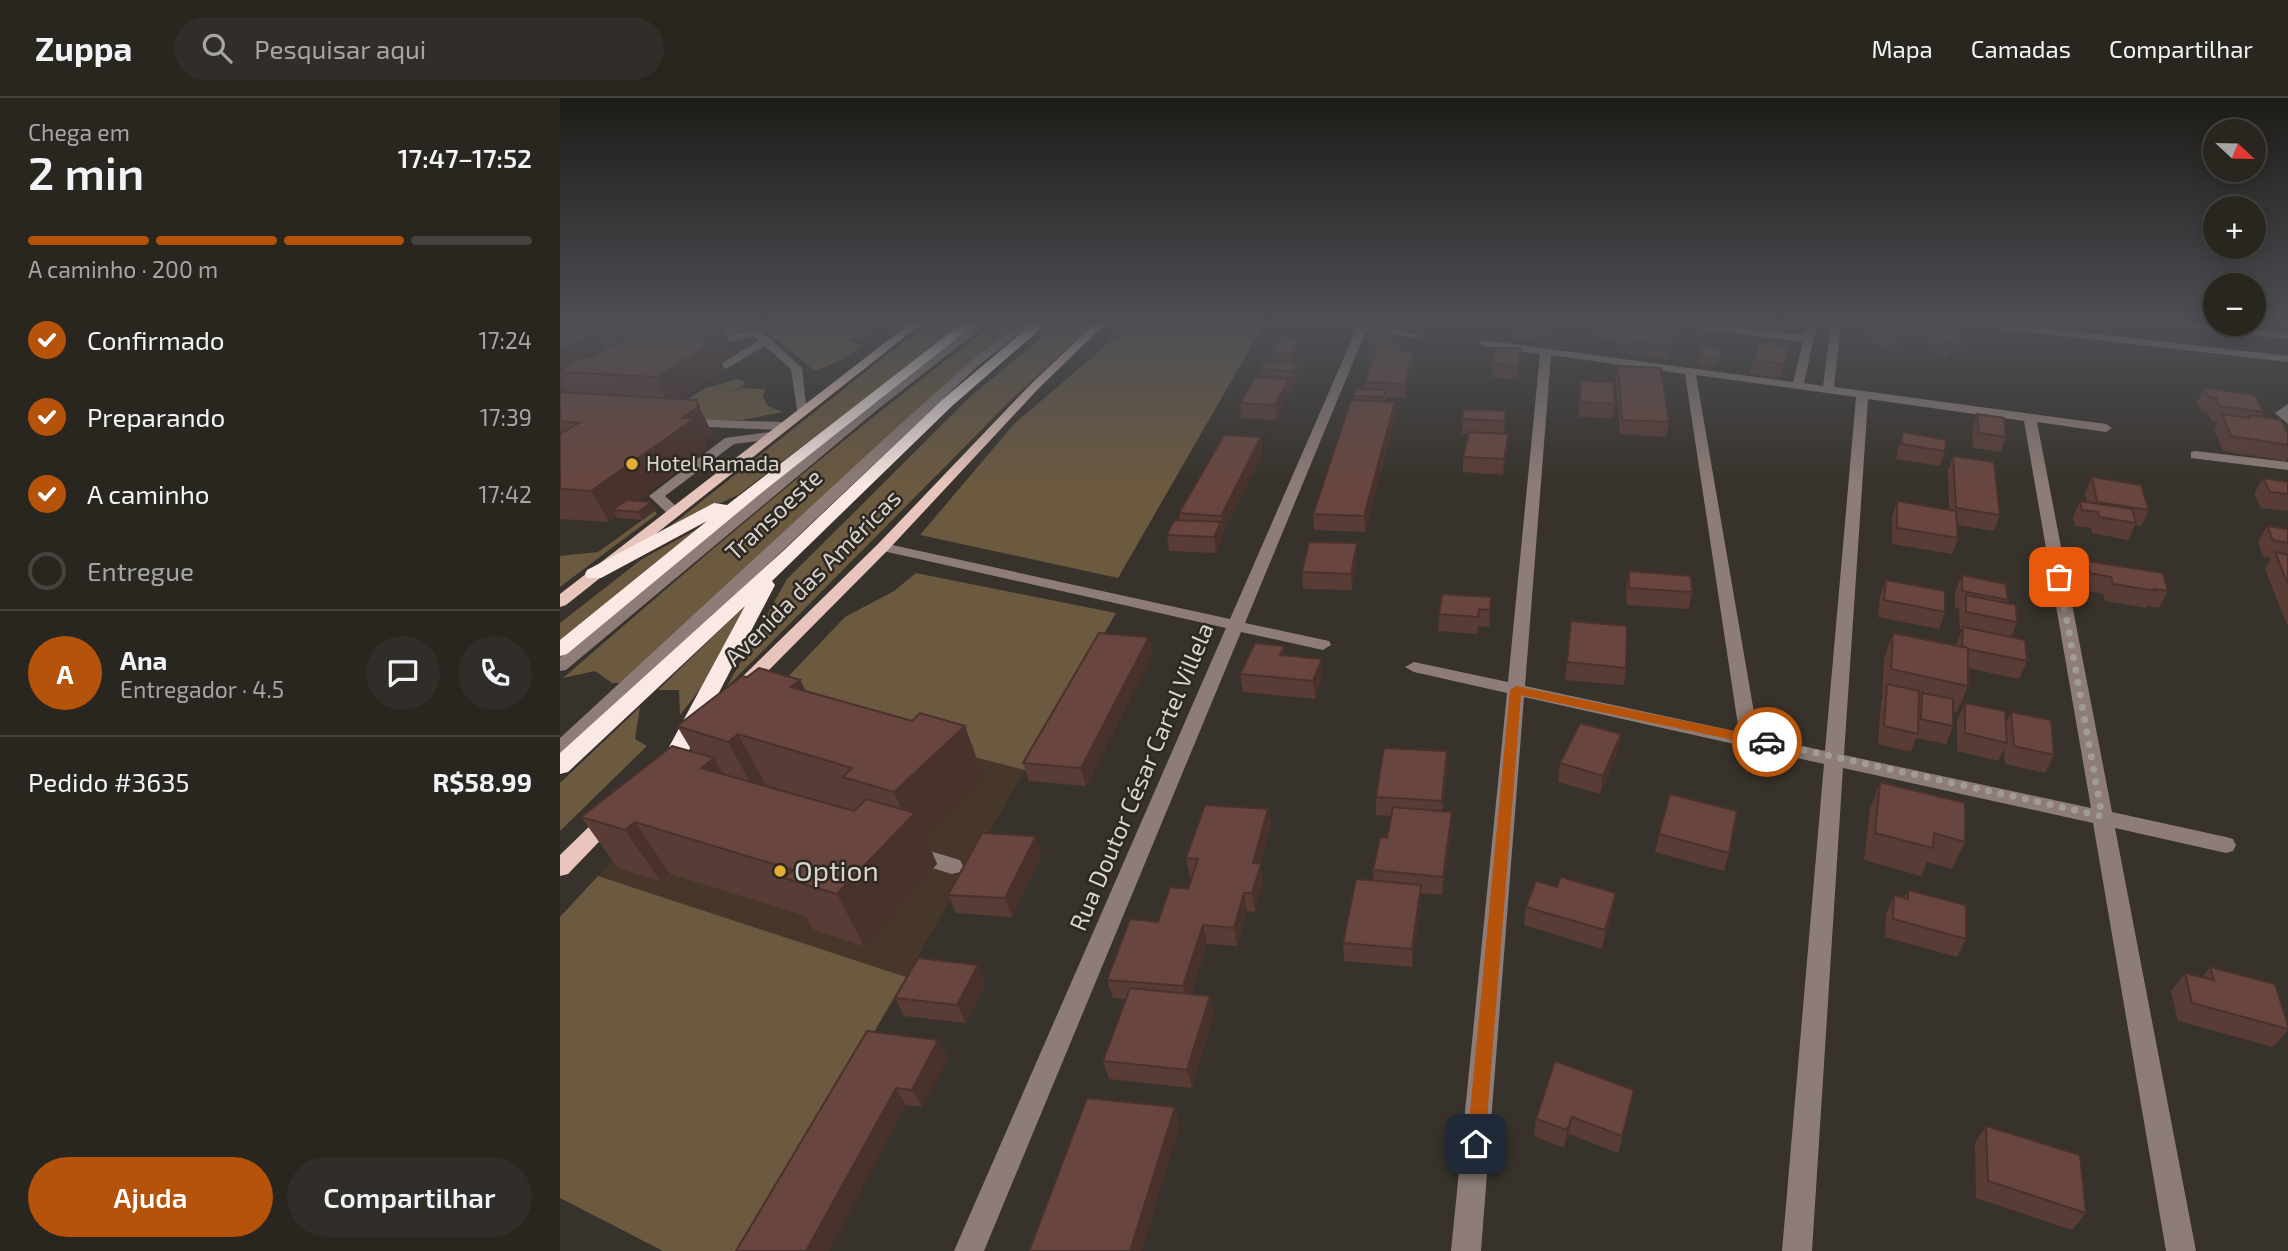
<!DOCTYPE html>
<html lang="pt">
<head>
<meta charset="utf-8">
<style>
	body { margin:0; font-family:"Exo 2",sans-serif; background:#312e29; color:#f1f3f6; height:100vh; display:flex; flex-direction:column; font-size:26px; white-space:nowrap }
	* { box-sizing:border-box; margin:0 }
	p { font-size:23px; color:#a5a5a5 }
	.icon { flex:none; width:38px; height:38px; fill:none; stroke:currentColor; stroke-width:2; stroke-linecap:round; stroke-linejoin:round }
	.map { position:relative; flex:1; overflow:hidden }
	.drawer { display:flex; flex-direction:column; background:#292620; width:560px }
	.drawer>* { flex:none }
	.needle { width:46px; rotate:112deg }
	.fabs { position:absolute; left:1643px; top:21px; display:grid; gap:14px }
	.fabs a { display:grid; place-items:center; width:63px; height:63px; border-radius:50%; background:#292620; box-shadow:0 4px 18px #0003,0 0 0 2px #45433e; font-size:35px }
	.pin { position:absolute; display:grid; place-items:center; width:60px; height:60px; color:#fff; margin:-30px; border-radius:14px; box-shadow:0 4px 10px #0006 }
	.courier { position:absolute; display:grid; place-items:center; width:70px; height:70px; margin:-35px; border:5px solid #b45309; border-radius:50%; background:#fff; color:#222; box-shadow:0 2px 9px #0007 }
	.headline em { font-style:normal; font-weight:600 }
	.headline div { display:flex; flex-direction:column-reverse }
	.headline { display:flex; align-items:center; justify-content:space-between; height:119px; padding:0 28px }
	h1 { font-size:46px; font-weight:600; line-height:52px }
	.bar { display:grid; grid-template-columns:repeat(4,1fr); gap:10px 7px; align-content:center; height:84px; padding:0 28px }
	.bar i { height:9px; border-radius:5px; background:#45433e }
	.bar .active { background:#b45309 }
	.bar p { grid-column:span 4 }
	.line { display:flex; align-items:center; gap:18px; padding:0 28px; border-top:2px solid #45433e }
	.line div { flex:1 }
	.round { display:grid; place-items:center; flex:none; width:74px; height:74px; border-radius:37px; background:#312e29 }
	ol { padding:0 28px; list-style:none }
	li { display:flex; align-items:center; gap:21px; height:77px }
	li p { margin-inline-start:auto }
	li .icon { padding:7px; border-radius:50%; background:#b45309; color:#fff; stroke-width:4 }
	li:last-child { color:#a5a5a5 }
	li i { width:38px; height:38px; border:4px solid #45433e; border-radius:50% }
	.action { display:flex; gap:14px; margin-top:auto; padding:14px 28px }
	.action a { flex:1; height:80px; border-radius:42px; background:#b45309; color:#fff; font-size:28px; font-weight:600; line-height:80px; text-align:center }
	.action a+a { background:#312e29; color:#f1f3f6 }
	header { display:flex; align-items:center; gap:42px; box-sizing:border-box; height:98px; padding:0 35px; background:#292620; border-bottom:2px solid #45433e }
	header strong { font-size:33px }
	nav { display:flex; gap:38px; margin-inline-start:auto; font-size:24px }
	.search { width:490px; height:63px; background:#312e29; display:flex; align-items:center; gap:18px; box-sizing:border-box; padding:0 24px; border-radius:38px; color:#a5a5a5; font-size:26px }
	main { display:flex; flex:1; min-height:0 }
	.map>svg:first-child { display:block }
	.commercial { fill:#46372a }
	.green { fill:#6b5940 }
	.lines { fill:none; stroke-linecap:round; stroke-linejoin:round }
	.minor { fill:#8d7c78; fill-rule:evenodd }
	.major { fill:#e7c5bc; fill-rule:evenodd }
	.highway { fill:#f9e8e4; fill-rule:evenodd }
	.wall { fill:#593c36; fill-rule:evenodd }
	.shaded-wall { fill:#49312c }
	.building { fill:#68463f; stroke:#49312c; stroke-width:2 }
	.route { fill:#b45309 }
	.done { stroke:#a09b96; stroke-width:7; stroke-dasharray:0 12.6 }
	.poi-dot { fill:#e4ae35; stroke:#2d2821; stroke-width:2.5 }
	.labels { text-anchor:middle; stroke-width:5; stroke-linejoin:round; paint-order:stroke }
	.far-poi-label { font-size:21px; fill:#d8d4d0; stroke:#2d2821; text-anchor:start }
	.street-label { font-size:24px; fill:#d8d4d0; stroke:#2d2821 }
	.near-poi-label { font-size:28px; fill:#d8d4d0; stroke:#2d2821; text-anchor:start }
</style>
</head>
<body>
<header>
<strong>Zuppa</strong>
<div class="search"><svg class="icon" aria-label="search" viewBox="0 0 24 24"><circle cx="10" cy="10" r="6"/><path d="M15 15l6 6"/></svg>Pesquisar aqui</div>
<nav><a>Mapa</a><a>Camadas</a><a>Compartilhar</a></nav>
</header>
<main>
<section class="drawer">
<div class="headline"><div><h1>2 min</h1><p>Chega em</p></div><em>17:47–17:52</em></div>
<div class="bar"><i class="active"></i><i class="active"></i><i class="active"></i><i></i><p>A caminho · 200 m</p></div>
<ol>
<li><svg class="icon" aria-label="check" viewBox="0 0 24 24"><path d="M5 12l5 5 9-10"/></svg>Confirmado<p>17:24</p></li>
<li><svg class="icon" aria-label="check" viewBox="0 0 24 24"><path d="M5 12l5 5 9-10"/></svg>Preparando<p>17:39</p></li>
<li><svg class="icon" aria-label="check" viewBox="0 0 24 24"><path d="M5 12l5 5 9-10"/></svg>A caminho<p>17:42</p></li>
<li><i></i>Entregue</li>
</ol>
<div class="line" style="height:126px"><b class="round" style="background:#b45309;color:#fff">A</b><div><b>Ana</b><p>Entregador · 4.5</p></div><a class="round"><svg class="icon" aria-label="chat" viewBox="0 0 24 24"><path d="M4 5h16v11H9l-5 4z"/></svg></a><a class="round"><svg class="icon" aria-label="phone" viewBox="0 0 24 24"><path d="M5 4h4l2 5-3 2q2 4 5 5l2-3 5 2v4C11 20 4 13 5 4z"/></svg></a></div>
<div class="line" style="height:91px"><div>Pedido #3635</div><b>R$58.99</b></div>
<div class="action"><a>Ajuda</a><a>Compartilhar</a></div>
</section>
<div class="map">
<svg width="1728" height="1153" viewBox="0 0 1728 1153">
	<rect width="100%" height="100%" fill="#37322b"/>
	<!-- commercial -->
	<path class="commercial" d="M203 605 465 672 346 879 38 778Z"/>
	<!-- green -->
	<path class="green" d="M198 226H317L309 236 287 243 302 248 281 262 255 273Z
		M366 226H404L178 397 109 429Z
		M434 226H464L414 263 66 585H52L35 573 3 580C144 458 284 337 434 226Z
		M498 226H534L454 299 166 590 227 481 412 297Z
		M571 226H704L558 480 360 437 454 326Z
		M178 281 184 283 185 287 168 295 182 290 205 291 203 299 208 308 223 314 182 322 121 323 0 308 116 309 145 290Z
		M95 413 97 416 0 489V458L38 454Z
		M157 420 0 548V525L82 461Z
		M356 475 556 515 465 672 203 605 285 519 334 493Z
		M186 507 141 590 120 617 119 592H98Z
		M80 609 75 641 87 648 0 733V685Z
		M38 778 346 879 187 1153H103L0 1100V819Z"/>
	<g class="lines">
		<!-- minor -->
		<path class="minor" d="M180 226H193L242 270 247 315 237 312 231 271 205 248 164 272H156V268L199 243 193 238 164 245 148 241 153 234ZM185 231 188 233 161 238Z
			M415 226H427L317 312 6 572 0 573V559L309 306Z
			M460 226H472L419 267 7 656 0 657V640L335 331 411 263Z
			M770 226H809L862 237 857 240 806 233 685 525 769 543 771 547 763 552 681 534 424 1153H394L666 530 323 453 316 449 323 445 670 521 796 232Z
			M1121 226H1151L1244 237 1247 226H1257L1244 285 1263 288 1271 226H1281L1274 289 1546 326 1552 330 1546 334 1477 324 1552 714 1666 739 1673 741 1676 747 1673 753 1666 755 1555 730 1636 1153H1606L1533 725 1283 670 1252 1153H1222L1264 666 964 599 921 1153H891L947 595 854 574 845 569 854 564 948 584 980 256 924 248 919 245 924 242 1233 284 1243 244 1126 229ZM991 257 1125 276 1179 634 965 588ZM1136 277 1296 299 1265 653 1198 638ZM1308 301 1464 323 1531 710 1284 657Z
			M1419 226H1451L1728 258V264L1424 229Z
			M1611 226H1645L1728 235V241L1616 229Z
			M1728 306V326L1715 315Z
			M126 321 223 324 229 328 223 332 122 328 120 325Z
			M210 334 216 338 214 341 174 346 105 398 118 410V416H108L89 398 165 340Z
			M1636 353 1728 364V372L1631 360V354Z
			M353 748 400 762 403 768 400 774 392 776 346 762 342 756 346 750Z"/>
		<!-- major -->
		<path class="major" d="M349 226H361L6 507 0 509V496Z
			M534 226H545L479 290 328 452 190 591H178L175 587 178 583 318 446 471 286Z
			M50 713 57 715 60 720 57 725 8 776 0 778V757L43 715Z"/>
		<!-- highway -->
		<path class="highway" d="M401 226H415L205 392 7 556 0 558V542L147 423 41 480H27L25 476 27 472 154 405 167 407Z
			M472 226H486L392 308 212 483 215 487 128 654H112L109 649 185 508 8 674 0 676V655L222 454 382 302Z"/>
	</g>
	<!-- wall -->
	<path class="wall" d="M0 226H160L175 257 162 265 165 272 119 301 139 308 153 337 144 344 147 350 77 403 96 412 82 422 57 420 56 418 49 424 0 421Z
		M826 226H861L859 232 826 228Z
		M1036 226H1072L1070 230 1115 236 1113 250 1108 262 1055 254 1057 241 1061 232H1060L1054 241 1035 239Z
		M1322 226H1381L1390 230 1389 233 1406 256 1387 260 1367 250V247L1363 245 1362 249 1333 255 1308 241 1311 228Z
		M953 228 989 233 980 245 952 241Z
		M831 234V244L842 253H854V266L845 300 826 299 825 304 835 319 805 434 754 432 753 416 794 302V298L805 291V284L811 265H809L807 240Z
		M1229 248 1221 280 1190 276 1193 262Z
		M934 250H960L958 281 932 280Z
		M741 254 735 263 743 271 716 322 681 320 680 305 701 278 700 271 712 262 711 255Z
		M1162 257 1157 269 1138 266 1139 259Z
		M1058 268 1109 324 1106 339 1060 336 1056 282Z
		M1020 283 1055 306 1053 320 1019 319V297Z
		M1644 290 1704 314 1702 319 1728 335V359L1726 363 1663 353 1654 331 1658 324 1652 323 1648 315 1642 314 1637 304Z
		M946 313 944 336 948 351 943 377 903 374V359L908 336H902V321Z
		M1417 316 1446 339 1441 354 1413 350 1412 331Z
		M1343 334 1385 353 1380 368 1336 361 1338 350Z
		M703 355 663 434H662L663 440 656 455 609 453 607 437 620 423 619 415Z
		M1393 358 1440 417 1434 433 1397 427 1398 440 1392 456 1332 446V419L1337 403 1389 412 1388 373Z
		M1532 379 1589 412 1581 428 1575 427 1568 442 1532 435 1531 430 1515 428 1513 419 1520 403 1527 404 1525 395Z
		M1703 380 1728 384V413L1701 410 1694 396Z
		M1707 428 1728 431V528L1727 527 1705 471 1711 460 1703 458 1698 444Z
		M797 462 792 492 743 491 742 474Z
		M1527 463 1608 493 1599 510 1587 508 1586 510 1545 503 1543 496 1522 492 1519 480Z
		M1069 473 1132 494 1129 511 1067 507 1066 490Z
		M1402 477 1448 502 1446 505 1457 524 1451 539 1467 563 1459 581 1408 570V588L1397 614 1393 613V628L1386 646 1356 640 1351 654 1318 646 1321 604 1323 598 1322 597 1324 560 1333 535 1396 547 1402 532 1400 531 1399 514 1400 511 1395 510V494Z
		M1326 482 1385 514 1379 531 1318 519 1320 499Z
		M931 499 929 529 918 528 917 536 878 533 879 516Z
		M1011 523 1066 570 1064 587 1005 582Z
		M593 556 526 688 469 683 463 665Z
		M725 557 763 578 755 601 683 594 680 576Z
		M187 579 240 582 246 593 352 623 405 628 423 678 365 738 377 766 304 848 254 832 246 818 110 776 101 784 58 770 21 719 132 653 117 628ZM206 687 260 704 204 688Z
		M1405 605 1446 626 1451 614 1494 657 1485 675 1445 666 1444 651 1438 663 1397 653V623Z
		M1061 636 1058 654 1040 696 998 684 1000 665Z
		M887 671 883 713 892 714V732L882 797 861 795V805L852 869 784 863 783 845 814 783 813 772 827 740 831 718 816 717V699Z
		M1320 684 1405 744 1392 771 1367 764 1361 778 1304 762 1310 711Z
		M708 711 711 729 700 766 703 784 695 814 687 813 677 848 647 846 631 896 650 898 654 916 632 990 549 981 543 963 566 901 553 900 547 882 628 791 632 779H630L626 760Z
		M1099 736 1169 755 1164 773 1095 754Z
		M482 757 452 819 396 815 388 797Z
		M997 789 1056 795 1053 813 1042 851 964 827 966 809Z
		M1348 792 1406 841 1397 859 1325 839 1326 816 1334 797 1344 800Z
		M1650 869 1728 927V932L1713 949 1618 923 1611 893 1625 875 1643 879Z
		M426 885 406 925 344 918 335 900Z
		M378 942 388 960 362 1009 346 1007 176 1153Z
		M1074 992 1058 1055 1009 1036 1004 1050 974 1038 976 1021Z
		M1426 1028 1526 1115 1512 1132 1416 1100 1415 1045Z"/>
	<!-- shaded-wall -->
	<path class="shaded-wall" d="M72 226H112L65 263 52 237Z
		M153 226H160L162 231 164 230 175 257 162 265 165 272 109 307 96 279 141 244 149 230Z
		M985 226H990L989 233 980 245 981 232Z
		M1057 226H1060V232L1054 241Z
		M1390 230 1386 243 1371 236 1367 247 1372 234Z
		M1366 235 1362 249 1333 255 1337 241Z
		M36 236 50 263 0 274V253Z
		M1115 236 1113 250 1108 262 1110 248Z
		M740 241 741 254 731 270 730 256Z
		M1411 243 1406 256 1387 260 1392 246Z
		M854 253V266L845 300V286Z
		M742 264 743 271 739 279 738 271Z
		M738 265 739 279 716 322 715 307 729 281 734 280 733 273Z
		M0 280 11 300 0 306Z
		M835 304V319L805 434 804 418Z
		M139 308 153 337 144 344 147 350 63 413 52 412 56 418 49 424 31 393 122 320Z
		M949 336 948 351 943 377 944 361Z
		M701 339 703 355 663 434 661 418Z
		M92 404 96 412 82 422 78 414Z
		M661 424 663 440 656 455 654 439Z
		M797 445V462L792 492 791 476Z
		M589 539 593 556 526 688 521 670Z
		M724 548 726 565 720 557Z
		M762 561 763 578 755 601 753 583Z
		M240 582 264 632 231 589Z
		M405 628 423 678 365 738 377 766 304 848 277 796 347 723 334 694Z
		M178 636 206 687 196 695 168 644Z
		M1061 636 1058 654 1040 696 1043 678Z
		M887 653V671L882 721V703Z
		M154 660 184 711 141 670Z
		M708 711 711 729 695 784 693 765Z
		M892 714V732L882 797 883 779Z
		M75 724 110 776 101 784 65 732Z
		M476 738 482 757 452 819 445 800Z
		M701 766 703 784 695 814 692 795Z
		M861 787V805L852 869V851Z
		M684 795 687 813 677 848 674 830Z
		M1056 795 1053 813 1042 851 1045 832Z
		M643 827 647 846 628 906 623 888Z
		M418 867 426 885 406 925 397 907Z
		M650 898 654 916 632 990 627 972Z
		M378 942 388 960 362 1009 352 992Z
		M336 990 346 1007 269 1153H246Z
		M615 1009 620 1027 582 1153H570Z
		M1012 1019 1009 1036 1004 1050 1007 1032Z"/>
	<!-- building -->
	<path class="building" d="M0 226H72L52 237 36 236 0 253Z
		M110 226H155L149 230H164L141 244 153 245 96 279 0 274V272L24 259 29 260 91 227H106Z
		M954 226H985L981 232 953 228Z
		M1322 226H1346L1366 235 1337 241 1311 228Z
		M1353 226H1381L1390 230 1372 234Z
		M1063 230 1115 236 1110 248 1057 241Z
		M809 233 831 234 828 241 807 240Z
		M1390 233 1411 243 1392 246 1371 236Z
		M721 239 740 241 730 256 711 255Z
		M811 243 842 244 840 253H854L845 286 805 284 816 251H809Z
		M1199 244 1229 248 1224 266 1193 262Z
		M1143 247 1163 250 1159 262 1139 259Z
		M934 250H960L959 267 932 266Z
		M710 262 742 264 738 271V265L710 263Z
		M705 263 738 265 733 273 700 271Z
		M1058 268 1101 270 1109 324 1062 322Z
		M701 278 734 280 729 288V281L700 279Z
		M695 279 729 281 715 307 680 305Z
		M1020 283 1053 284 1055 306 1020 304Z
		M1644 290 1695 297 1704 314 1659 308 1656 300 1649 299Z
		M797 291 826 292 824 299 794 298Z
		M0 294 136 302 139 308 122 320 134 321 31 393 0 391V336L19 325 0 323Z
		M791 302 835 304 804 418 753 416Z
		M904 311 946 313 944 323 902 321Z
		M1417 316 1444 320 1446 339 1419 335Z
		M1662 316 1690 320 1689 317 1721 322 1728 335V347L1671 338Z
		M909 334 949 336 944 361 903 359Z
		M1343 334 1386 342 1385 353 1341 346Z
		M664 337 701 339 661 418 619 415Z
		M1393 358 1434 364 1440 417 1396 410Z
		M1532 379 1581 387 1589 412 1537 404Z
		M1703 380 1728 384V396L1710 394Z
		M67 402 92 404 78 414 52 412Z
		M1337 403 1396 413 1398 440 1337 430Z
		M1520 403 1572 411 1576 425 1539 419 1538 414 1522 412Z
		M614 422 661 424 654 439 607 437Z
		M1707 428 1728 431V445L1713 442Z
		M749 444 797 445 791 476 742 474Z
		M1715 454 1728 457V487Z
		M1527 463 1603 475 1608 493 1594 491 1595 493 1553 486 1551 479 1530 475Z
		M1069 473 1131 478 1132 494 1069 490Z
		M1402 477 1446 486 1448 502 1402 493Z
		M1326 482 1385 493V514L1324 502Z
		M882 496 931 499 930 512 919 511 918 519 879 516Z
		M1406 497 1456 507 1457 524 1406 514Z
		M1011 523 1067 528 1066 570 1007 564Z
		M1403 529 1465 542 1467 563 1408 551V550L1402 548Z
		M539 535 589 539 521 670 463 665Z
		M1333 535 1408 550V588L1331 571Z
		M695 545 724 548 720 557 762 561 753 583 680 576Z
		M199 570 240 582 231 589 352 623 360 615 405 628 334 694 283 679 292 670 178 636 168 644 117 628 182 578 187 579Z
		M1327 586 1359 593 1358 636 1324 628Z
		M1362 595 1393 601V628L1361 621Z
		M1405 605 1445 613 1447 645 1405 635Z
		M1451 614 1491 622 1494 657 1454 648Z
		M1020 625 1061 636 1043 678 1000 665Z
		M112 648 154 660 141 670 294 713 306 701 355 715 277 796 224 780 233 772 75 724 65 732 21 719Z
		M824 650 887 653 882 703 816 699Z
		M1320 684 1405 705V744L1374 735 1373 750 1315 735Z
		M1110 696 1177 713 1169 755 1099 736Z
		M645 707 708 711 693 765 701 766 692 795H684L674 830 643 827 623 888 547 882 570 821 598 824 610 789 628 791 638 761 626 760Z
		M833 709 892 714 883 779 813 772 820 739 827 740Z
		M422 735 476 738 445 800 388 797Z
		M1001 779 1056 795 1045 832 966 809 976 783 997 789Z
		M796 781 861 787 852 851 783 845Z
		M1348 792 1406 807V841L1333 821 1334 797 1348 801Z
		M358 860 418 867 397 907 335 900Z
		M1650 869 1715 886 1728 927V931L1632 905 1625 875 1654 882Z
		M570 890 650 898 627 972 543 963Z
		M307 933 378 942 352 992 336 990 246 1153H176Z
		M995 963 1074 992 1062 1038 1012 1019 1007 1032 976 1021Z
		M527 1000 615 1009 570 1153H469Z
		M1426 1028 1520 1057 1526 1115 1428 1083Z"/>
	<!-- sky -->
	<linearGradient id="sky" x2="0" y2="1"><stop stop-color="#1e1c18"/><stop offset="0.58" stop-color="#4d4f55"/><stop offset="1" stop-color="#4d4f55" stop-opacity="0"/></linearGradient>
	<rect width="1728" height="387" fill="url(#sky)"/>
	<!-- route -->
	<path class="route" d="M956 588 1207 640 1213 644 1207 649 961 597 925 1046 922 1052 916 1055 910 1052 907 1046 950 592Z"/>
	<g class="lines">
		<!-- done -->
		<path class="done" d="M1207 644 1542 718 1499 479"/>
	</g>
	<!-- markers -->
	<g class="poi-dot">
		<circle cx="72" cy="366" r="7"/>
		<circle cx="220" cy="773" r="7"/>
	</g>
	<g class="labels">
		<!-- far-poi labels -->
		<g class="far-poi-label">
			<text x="86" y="373">Hotel Ramada</text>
		</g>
		<!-- street labels -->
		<g class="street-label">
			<text transform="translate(214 417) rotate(-43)" y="8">Transoeste</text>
			<text transform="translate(253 480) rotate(-45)" y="8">Avenida das Américas</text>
			<text transform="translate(582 679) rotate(-67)" y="8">Rua Doutor César Cartel Villela</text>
		</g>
		<!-- near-poi labels -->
		<g class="near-poi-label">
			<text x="234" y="783">Option</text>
		</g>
	</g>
</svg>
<div class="fabs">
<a><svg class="needle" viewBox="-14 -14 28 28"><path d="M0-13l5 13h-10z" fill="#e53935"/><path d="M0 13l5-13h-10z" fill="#a5a5a5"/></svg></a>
<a>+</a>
<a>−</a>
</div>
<div class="pin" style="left:1499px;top:479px;background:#ea580c"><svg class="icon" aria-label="bag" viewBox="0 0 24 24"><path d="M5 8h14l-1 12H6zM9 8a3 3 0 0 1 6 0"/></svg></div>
<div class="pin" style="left:916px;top:1046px;background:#1f2937"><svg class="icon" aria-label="home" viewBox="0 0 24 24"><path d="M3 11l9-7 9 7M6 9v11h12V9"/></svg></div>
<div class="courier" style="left:1207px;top:644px"><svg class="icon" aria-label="car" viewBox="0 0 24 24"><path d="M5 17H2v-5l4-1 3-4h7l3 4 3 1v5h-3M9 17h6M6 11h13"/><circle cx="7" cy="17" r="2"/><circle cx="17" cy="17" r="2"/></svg></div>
</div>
</main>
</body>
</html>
